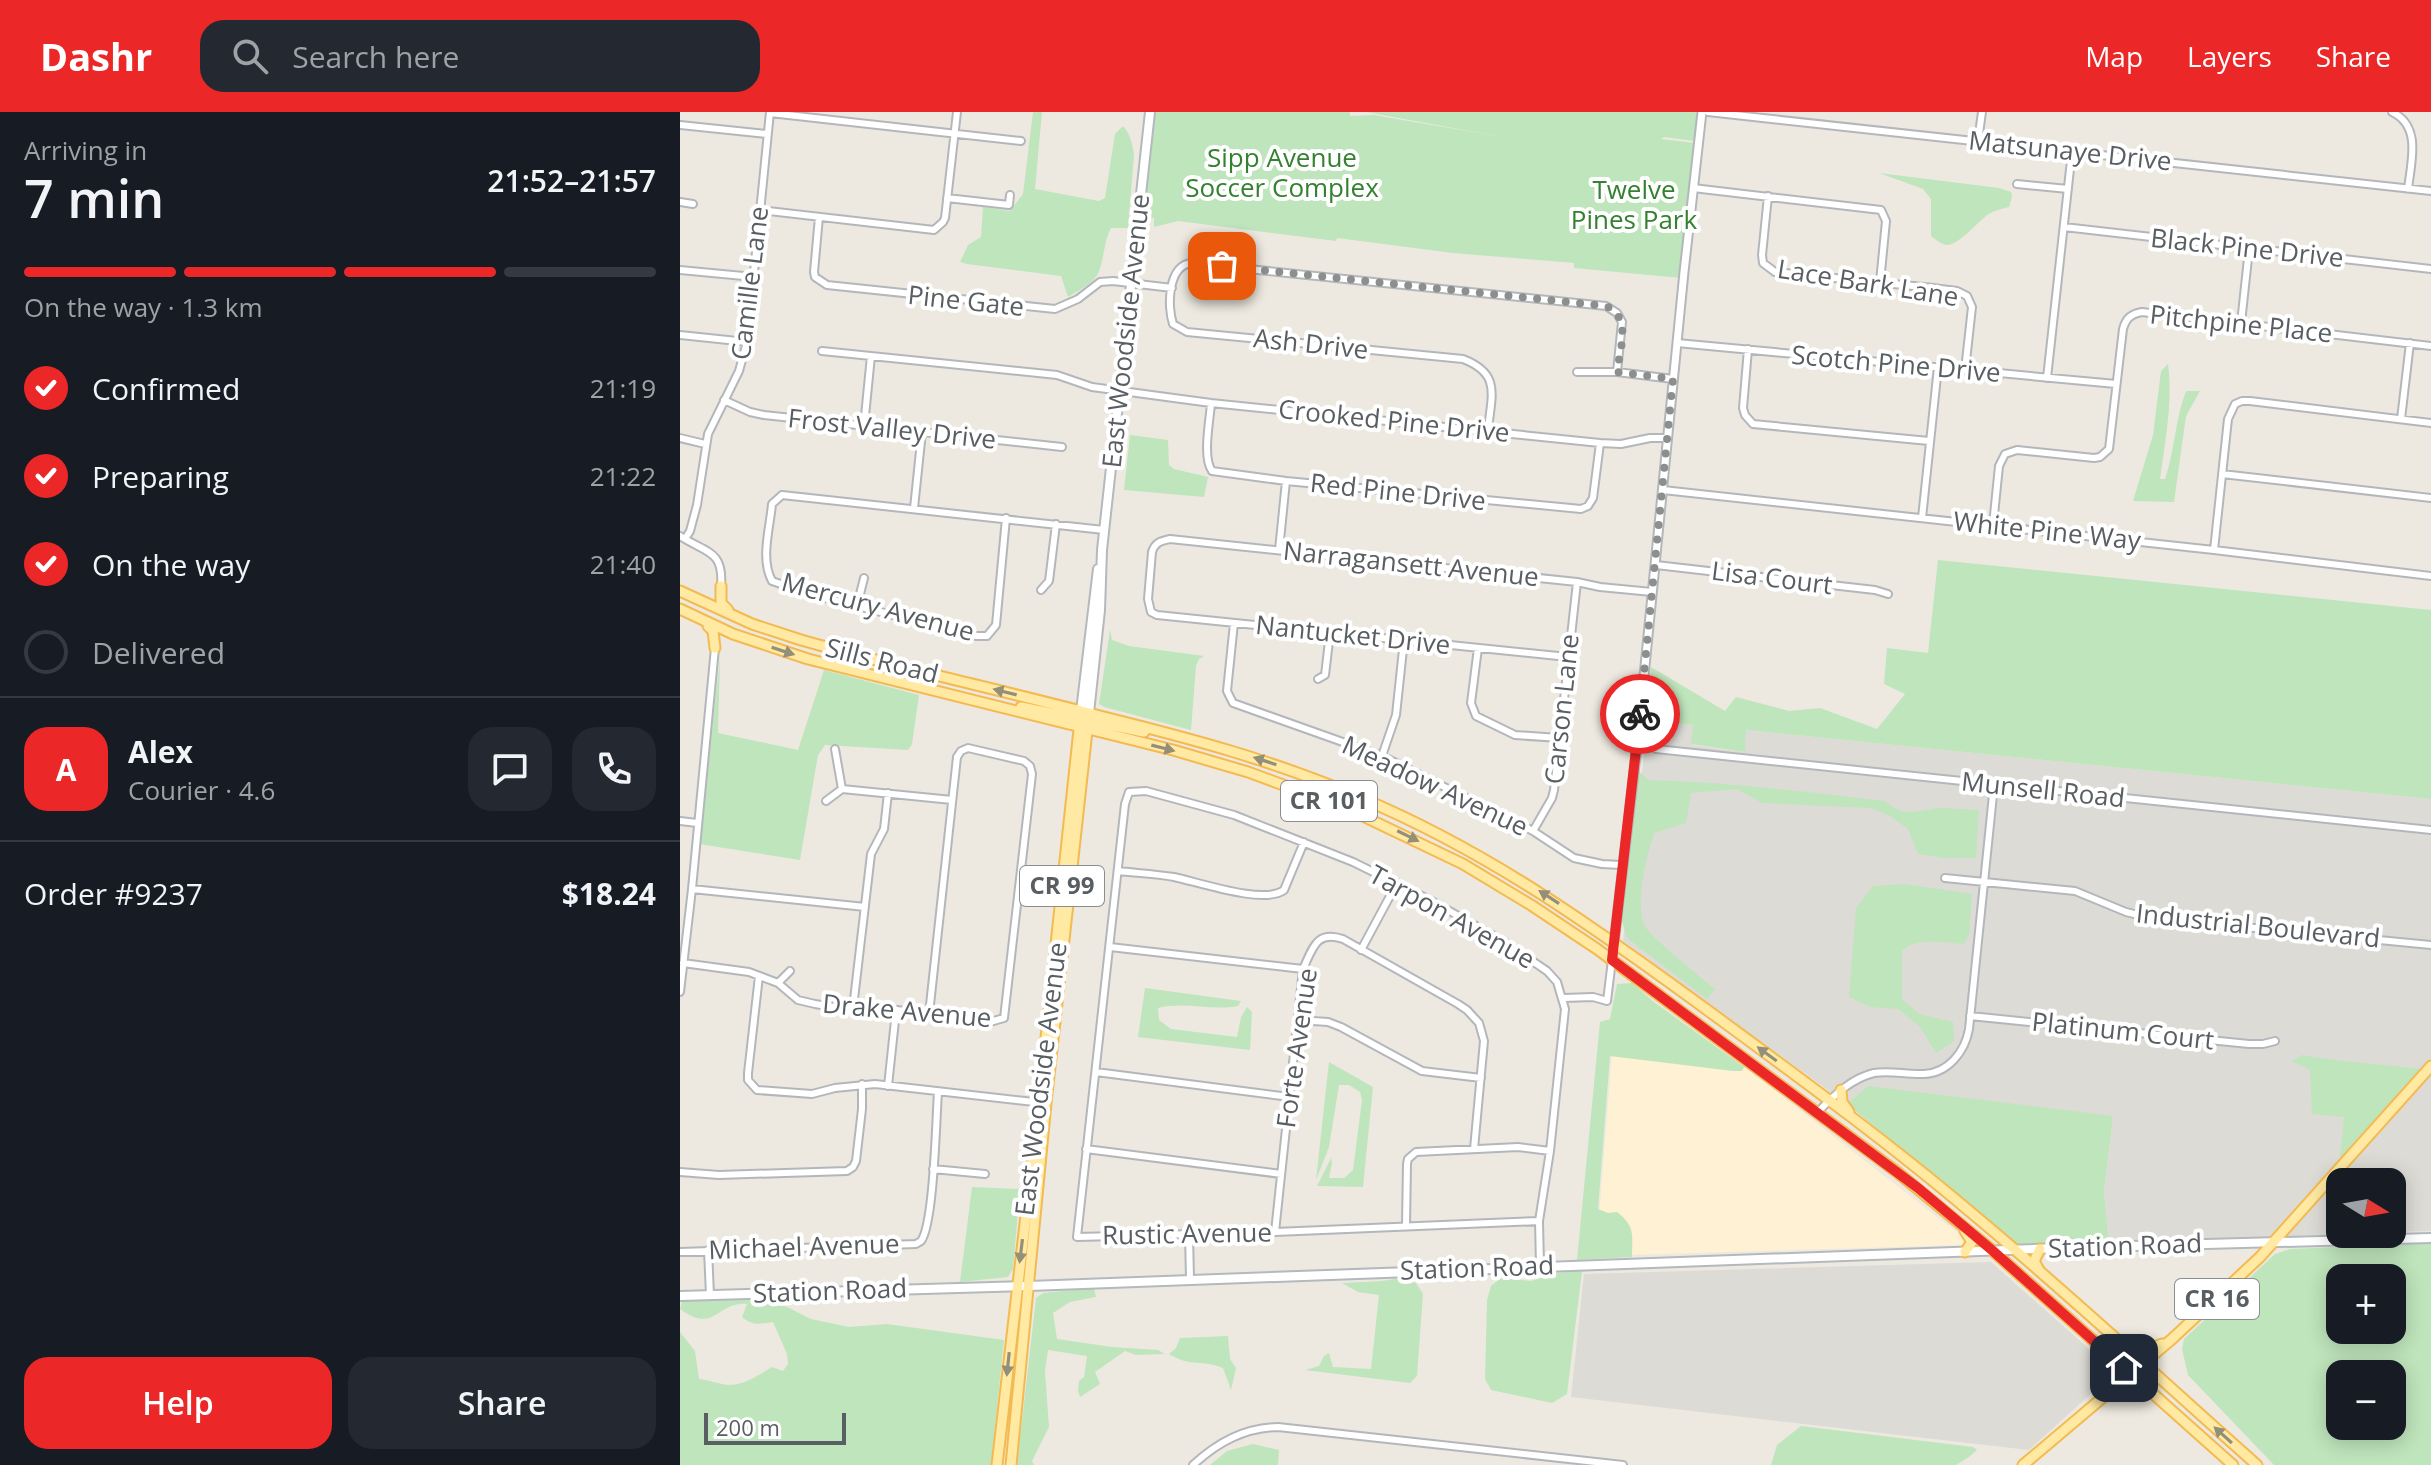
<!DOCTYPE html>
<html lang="en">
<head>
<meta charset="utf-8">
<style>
	body { margin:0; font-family:"Open Sans",sans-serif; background:#242831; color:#f1f3f6; height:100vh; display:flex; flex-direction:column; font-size:30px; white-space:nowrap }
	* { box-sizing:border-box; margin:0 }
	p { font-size:26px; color:#9ea1a6 }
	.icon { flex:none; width:44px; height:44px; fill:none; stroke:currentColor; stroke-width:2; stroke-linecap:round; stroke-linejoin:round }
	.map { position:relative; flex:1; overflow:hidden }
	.sheet { display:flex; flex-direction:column; background:#171b24; width:680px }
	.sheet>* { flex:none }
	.needle { width:52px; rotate:101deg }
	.tools { position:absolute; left:1646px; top:1056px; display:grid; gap:16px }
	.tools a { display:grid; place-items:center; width:80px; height:80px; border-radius:16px; background:#171b24; box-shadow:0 4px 20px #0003; font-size:40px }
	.scale { position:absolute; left:24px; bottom:20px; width:142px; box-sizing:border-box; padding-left:8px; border:4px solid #595e62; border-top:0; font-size:22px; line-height:28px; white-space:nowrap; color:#595e62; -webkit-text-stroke:6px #fff; paint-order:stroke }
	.pin { position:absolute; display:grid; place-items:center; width:68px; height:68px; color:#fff; margin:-34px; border-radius:16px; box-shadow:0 4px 12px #0006 }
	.courier { position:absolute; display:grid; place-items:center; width:80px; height:80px; margin:-40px; border:6px solid #ec2727; border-radius:50%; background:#fff; color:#222; box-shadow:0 2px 10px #0007 }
	.headline em { font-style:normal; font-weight:600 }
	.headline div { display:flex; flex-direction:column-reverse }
	.headline { display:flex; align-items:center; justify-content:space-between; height:136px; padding:0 24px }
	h1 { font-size:52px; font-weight:600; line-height:60px }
	.bar { display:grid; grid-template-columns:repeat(4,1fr); gap:12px 8px; align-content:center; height:96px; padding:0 24px }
	.bar i { height:10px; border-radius:6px; background:#363941 }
	.bar .active { background:#ec2727 }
	.bar p { grid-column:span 4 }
	.line { display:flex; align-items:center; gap:20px; padding:0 24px; border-top:2px solid #363941 }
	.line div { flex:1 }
	.round { display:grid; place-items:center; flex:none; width:84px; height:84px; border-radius:24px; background:#242831 }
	ol { padding:0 24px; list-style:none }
	li { display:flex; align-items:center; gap:24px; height:88px }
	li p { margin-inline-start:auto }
	li .icon { padding:8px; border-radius:50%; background:#ec2727; color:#fff; stroke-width:4 }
	li:last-child { color:#9ea1a6 }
	li i { width:44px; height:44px; border:4px solid #363941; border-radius:50% }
	.cta { display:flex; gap:16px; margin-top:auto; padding:16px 24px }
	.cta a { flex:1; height:92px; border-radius:24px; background:#ec2727; color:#fff; font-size:32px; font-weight:600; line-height:92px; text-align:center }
	.cta a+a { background:#242831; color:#f1f3f6 }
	header { display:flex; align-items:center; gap:48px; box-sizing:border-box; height:112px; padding:0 40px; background:#ec2727; color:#fff }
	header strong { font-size:38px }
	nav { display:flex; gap:44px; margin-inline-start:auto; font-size:28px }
	.search { width:560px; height:72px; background:#242831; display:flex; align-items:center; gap:20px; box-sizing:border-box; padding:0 28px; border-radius:24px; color:#9ea1a6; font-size:30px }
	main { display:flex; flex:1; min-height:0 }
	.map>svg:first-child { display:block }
	.commercial { fill:#fef1d4 }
	.industrial { fill:#dddbd5 }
	.green { fill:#bfe5bc; fill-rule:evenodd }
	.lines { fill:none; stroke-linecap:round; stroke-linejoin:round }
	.minor-casing { stroke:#b3b7bc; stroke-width:10 }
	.tertiary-casing { stroke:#b3b7bc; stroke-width:11 }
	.secondary-casing { stroke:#b4b9be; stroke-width:12 }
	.primary-casing { stroke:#f4ba52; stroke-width:13 }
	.minor { stroke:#fff; stroke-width:6 }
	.tertiary { stroke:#fff; stroke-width:7 }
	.secondary { stroke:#fff; stroke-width:8 }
	.primary { stroke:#ffe9a3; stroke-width:9 }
	.oneway { fill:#938f79 }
	.done { stroke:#8d8f8e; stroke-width:8; stroke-dasharray:0 14.4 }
	.route { stroke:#ec2727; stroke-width:10 }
	.labels { text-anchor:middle; stroke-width:8; stroke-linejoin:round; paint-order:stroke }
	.shield { fill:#fff; stroke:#8b8e91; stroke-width:2 }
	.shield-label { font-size:24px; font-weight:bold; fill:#595e62 }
	.street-label { font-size:26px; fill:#595e62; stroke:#fff }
	.park-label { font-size:26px; fill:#348131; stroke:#fff }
</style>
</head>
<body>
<header>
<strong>Dashr</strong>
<div class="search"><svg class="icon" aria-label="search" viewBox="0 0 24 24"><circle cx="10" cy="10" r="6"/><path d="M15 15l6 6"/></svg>Search here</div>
<nav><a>Map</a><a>Layers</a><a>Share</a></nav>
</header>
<main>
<section class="sheet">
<div class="headline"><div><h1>7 min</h1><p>Arriving in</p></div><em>21:52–21:57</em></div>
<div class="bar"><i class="active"></i><i class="active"></i><i class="active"></i><i></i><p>On the way · 1.3 km</p></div>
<ol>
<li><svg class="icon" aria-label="check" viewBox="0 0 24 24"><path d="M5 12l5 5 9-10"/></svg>Confirmed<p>21:19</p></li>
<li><svg class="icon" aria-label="check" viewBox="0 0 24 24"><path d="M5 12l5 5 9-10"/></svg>Preparing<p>21:22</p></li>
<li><svg class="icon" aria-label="check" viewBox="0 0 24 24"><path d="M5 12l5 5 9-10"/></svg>On the way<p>21:40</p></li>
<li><i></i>Delivered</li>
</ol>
<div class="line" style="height:144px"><b class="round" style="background:#ec2727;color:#fff">A</b><div><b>Alex</b><p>Courier · 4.6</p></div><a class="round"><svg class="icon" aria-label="chat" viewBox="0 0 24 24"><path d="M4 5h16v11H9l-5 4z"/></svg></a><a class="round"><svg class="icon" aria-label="phone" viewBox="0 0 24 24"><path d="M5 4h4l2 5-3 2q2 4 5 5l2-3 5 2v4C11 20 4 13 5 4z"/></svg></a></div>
<div class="line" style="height:104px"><div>Order #9237</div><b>$18.24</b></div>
<div class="cta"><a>Help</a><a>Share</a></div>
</section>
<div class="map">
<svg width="1751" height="1353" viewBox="0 0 1751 1353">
	<rect width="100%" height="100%" fill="#ede9e0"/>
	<!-- commercial -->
	<path class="commercial" d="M932 941 1066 956 1288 1129 1285 1133 916 1144Z"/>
	<!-- industrial -->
	<path class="industrial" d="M968 607 1014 613 1012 633 1064 640 1065 618 1751 687V1119L1712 1120V1070H1660V1122H1677L1429 1131 1424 1080 1433 1004 1167 992 943 829Z
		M1311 1150 1435 1260 1349 1338 891 1285 904 1162Z"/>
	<!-- green -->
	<path class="green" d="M353 0H362L355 77 419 89 425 86 435 22 443 14C451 23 452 32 454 43L448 116H431C423 130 424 156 415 166 408 174 396 180 388 185L381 164 287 152 280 150 288 133 301 125 303 95 330 99 343 82Z
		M473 0H670V4L694 3 816 24 686 0H1017L1014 29 984 25 981 27 1015 31 1001 166 894 156V151L773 141 657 126 656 129 498 109 474 115V106L462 105Z
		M1199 61 1319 76 1331 80 1332 85 1329 95C1322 97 1310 99 1305 105 1297 111 1279 132 1268 133 1262 133 1256 128 1251 124V87L1243 77Z
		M1488 252C1493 291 1485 329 1480 367H1485C1495 338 1495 307 1506 279H1520L1506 304 1494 390 1453 389 1473 323 1481 259Z
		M450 323 488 328 489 353 494 357 528 365 524 385 444 378Z
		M1258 448 1751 498V687L1066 618 1065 640 1011 632 1013 613 968 607 971 555 1045 599 1056 585 1109 599 1140 596 1197 617 1225 582 1204 572 1207 536 1248 541Z
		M430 518 432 528 449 534 524 544 519 547 516 554 511 618 424 595 419 592Z
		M40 546 38 621 118 638 144 558 239 583 232 632 228 638 145 633 138 643 120 748 19 732Z
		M957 657 968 668C1048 670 1126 680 1205 689 1225 707 1237 698 1260 696 1273 696 1287 698 1299 698L1296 746H1264L1238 742 1228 717 1210 704 1191 696 1082 691 1057 677 1011 681 1006 711 974 721C967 744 954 791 965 814 969 824 1022 866 1035 877L1027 887 947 826 941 806Z
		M1224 772 1292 782 1289 824 1284 832C1265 831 1237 824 1222 839V887L1239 902 1273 910 1274 929 1256 941 1240 915 1218 897 1190 895 1169 885 1176 796 1193 774Z
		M952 871 974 890 1064 955 1062 959H1053L930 944 918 1097 928 1101 937 1100C956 1115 952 1123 952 1145L897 1148 920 910 930 907 937 872Z
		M465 876 561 889 558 894C531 899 504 889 478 896L479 908 491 917 557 925 561 905 567 895 572 900 570 938 458 925Z
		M1622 943C1661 950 1701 952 1740 957L1660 1046 1664 1005 1632 1002 1630 958 1611 949Z
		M649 950 693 975 683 1075 637 1074 651 1046 652 1051 649 1066H664L673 1058 682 988 680 980 669 973H659L649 1035 636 1068Z
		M1188 974 1433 1004 1424 1080 1429 1131 1340 1134 1167 992Z
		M292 1075 340 1077 333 1157 328 1165 280 1170Z
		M1751 1131V1353H1594L1508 1263 1502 1237 1504 1227 1595 1142 1610 1137ZM1712 1166V1218H1660V1166ZM1712 1262V1314H1660V1262Z
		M902 1159 887 1282 872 1291 811 1278 805 1267 807 1188 811 1174 821 1166 851 1169 876 1161Z
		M720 1166 736 1171 743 1182 737 1264 730 1271 625 1258 639 1254 644 1244 649 1241 653 1255 691 1257 699 1183 678 1180 662 1171 702 1169Z
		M414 1176 416 1185 390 1190 373 1201 377 1227 432 1235 478 1238 485 1242 456 1243 445 1239 415 1260 420 1272 400 1285 398 1279 399 1269 404 1265 407 1244 368 1238 365 1260 369 1315 352 1349 354 1353H337L356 1186 363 1181Z
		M91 1187 131 1207 169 1215 207 1212 324 1228 311 1353H0V1220L15 1239 19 1267C29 1268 41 1273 51 1273 66 1272 79 1263 92 1255L103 1259 108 1252 107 1242 93 1210C80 1212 73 1214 62 1205L67 1192C37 1189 35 1223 0 1197L2 1189Z
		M548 1224 550 1247 556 1256 551 1278 543 1256C521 1247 512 1256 489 1242L496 1236 500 1226Z
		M1121 1314 1293 1335 1297 1338 1289 1345 1276 1353H1091L1097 1333Z
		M573 1332 599 1338 598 1353H530L547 1339Z"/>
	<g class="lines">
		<!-- minor casing -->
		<g class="minor-casing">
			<path id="minor" d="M1028 0 1751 79
				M1712 0C1742 14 1731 50 1728 77
				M90 1 341 29
				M0 13 87 22
				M1298 29 1302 0
				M1337 72 1388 77
				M1013 76 1201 98 1206 109 1200 170
				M1088 84 1082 143 1083 151 1095 160 1253 176 1277 179 1287 184 1292 195 1285 258
				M267 86 329 93 330 83
				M0 90 13 92
				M80 98 254 118 263 110 265 106 277 0
				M139 105 134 160 135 165 147 173 375 197 398 187 420 170 433 169 492 176
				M1384 115 1751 157
				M0 158 74 165
				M1561 211 1569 137
				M0 223 67 230
				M997 231 1436 272
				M1068 237 1063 296 1065 303 1073 312 1249 329
				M142 239 377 263 412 275 531 291 920 331 941 332 970 326H988
				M897 260H937L993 267
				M1367 266 1392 39
				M44 288 70 300 84 303 382 335
				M531 291C530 308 522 345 532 359L606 369 901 397 908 394 913 386 920 331
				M1721 307 1730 231
				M184 314 191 244
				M808 318C811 284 822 262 783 247L507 220 493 212C487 194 488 154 511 151L926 194 937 201 942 210 937 260
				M0 326 25 332
				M1542 362 1751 386
				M983 378 1534 438 1751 464
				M234 396 242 320
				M326 406 316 513 307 524H296L133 483 92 469C80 447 90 416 92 392L102 383 424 418
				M1242 406 1258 255
				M1313 413 1319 354 1325 342 1337 338 1414 346 1420 345 1429 337 1443 217C1446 206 1451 202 1462 200L1751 234
				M0 424C26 441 44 438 41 474
				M5 427 10 419 17 393 28 322 59 259 67 230 90 0
				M599 438 606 369
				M1534 438 1548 307 1555 292 1562 289H1570L1751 311
				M976 453 1195 478 1208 482
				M361 478 369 469 376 412
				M177 494 184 466
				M554 511 547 579 553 591 702 644 853 719 894 746 922 752 941 753
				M798 536 791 591 796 604 835 623 879 626
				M888 545 477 503 471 500 468 487 472 440C475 430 481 429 490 427L897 470 920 475 972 480
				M638 567 645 563 650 521
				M155 637 162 677
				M976 637 1751 718
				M702 644 716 603 724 528
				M146 689 162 677 272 688
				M0 709 17 711
				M853 719 872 686 874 678 897 470
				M438 759C456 761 476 762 494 765 518 770 584 793 604 778L624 730
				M1265 766 1395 779 1446 800 1470 806 1751 833
				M12 777 185 795
				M430 835 623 857
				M681 838 717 771
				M3 851 69 860 98 871 118 888 135 892 160 896 209 897 310 910 324 906 352 662 350 654 344 649 288 636 281 639 277 645 249 902
				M79 864 68 961V968L77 978 132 982 155 976 195 972 363 991
				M98 871 110 859
				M0 880 12 777 35 536
				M883 886 913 885 927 889 932 848
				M173 896 191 742 204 717 208 681
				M1290 904 1569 932H1583L1595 929
				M618 908 648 910 661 915 742 959 801 966
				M416 960 609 985
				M208 974 216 899
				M1138 1000C1153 984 1172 966 1194 961 1210 958 1227 963 1244 962 1268 961 1285 940 1289 917L1314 673
				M406 1037 601 1062
				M253 1057 305 1062
				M0 1060 39 1063 167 1059 173 1055 176 1049 182 997V972
				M859 1109 595 1120 397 1125 445 692 449 680 466 679 554 703 673 750 750 788 823 829 867 859 877 870 885 897 870 1039 859 1109 860 1154
				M726 1113 727 1052 728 1047 736 1040 838 1035 870 1039
				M595 1120 623 857C633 836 636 818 663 827L778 892 787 898 799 911 804 929 794 1037
				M509 1122 510 1167
				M28 1138 30 1183
				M0 1140 236 1132 241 1129C254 1112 256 1007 258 980
				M513 1353C538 1330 564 1316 598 1315L943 1353"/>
		</g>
		<!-- tertiary casing -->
		<g class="tertiary-casing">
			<path id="tertiary" d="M932 848 957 635 1004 160 1022 0"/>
		</g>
		<!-- secondary casing -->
		<g class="secondary-casing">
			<path id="secondary" d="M401 599 418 457
				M409 601 420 498 422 438 470 0
				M0 1184 349 1174 1381 1136 1751 1126"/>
		</g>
		<!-- primary casing -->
		<g class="primary-casing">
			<path id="primary" d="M41 474V491L48 498
				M0 479 72 512 121 528C220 556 321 578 420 604 509 626 596 649 681 686 810 740 918 818 1030 900 1117 964 1205 1028 1288 1098 1387 1180 1481 1268 1577 1353
				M0 497 53 522 128 547 493 638 568 660 666 696 783 752 851 793 917 837 1217 1060 1313 1139 1553 1353
				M28 514 33 519 35 536
				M341 595 464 620
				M1161 978 1162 990 1169 1000
				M1285 1140 1292 1130 1285 1119
				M1359 1158 1354 1149 1360 1137
				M1451 1238 1462 1240 1482 1232
				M317 1353 359 991 401 599
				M331 1353 366 991 409 601
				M1343 1353 1492 1227 1580 1145 1751 954"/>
		</g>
		<!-- minor -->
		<use href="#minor" class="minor"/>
		<!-- tertiary -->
		<use href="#tertiary" class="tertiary"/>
		<!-- secondary -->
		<use href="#secondary" class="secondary"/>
		<!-- primary -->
		<use href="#primary" class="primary"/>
	</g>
	<!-- one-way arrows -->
	<defs><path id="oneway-solid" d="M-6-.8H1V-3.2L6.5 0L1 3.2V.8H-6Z" transform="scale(2)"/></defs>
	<g class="oneway">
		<use href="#oneway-solid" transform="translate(103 539) rotate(18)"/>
		<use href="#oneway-solid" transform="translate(325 580) rotate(-166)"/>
		<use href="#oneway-solid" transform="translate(483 636) rotate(14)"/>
		<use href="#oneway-solid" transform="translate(585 649) rotate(-162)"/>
		<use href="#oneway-solid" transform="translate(728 724) rotate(26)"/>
		<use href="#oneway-solid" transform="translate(869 785) rotate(-147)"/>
		<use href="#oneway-solid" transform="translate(1087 942) rotate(-144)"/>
		<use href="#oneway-solid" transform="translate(341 1139) rotate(97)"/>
		<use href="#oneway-solid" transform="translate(328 1252) rotate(96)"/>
		<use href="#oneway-solid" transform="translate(1543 1323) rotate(-138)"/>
	</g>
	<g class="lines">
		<!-- done -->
		<path class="done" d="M542 154 926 194C952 205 940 236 937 260L993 267 960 602"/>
		<!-- route -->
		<path class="route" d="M960 602 932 848 1238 1076 1313 1139 1444 1256"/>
	</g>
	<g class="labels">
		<!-- shield labels -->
		<g class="shield">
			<rect x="601" y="669" width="96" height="40" rx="6"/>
			<rect x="340" y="754" width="84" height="40" rx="6"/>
			<rect x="1495" y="1167" width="84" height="40" rx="6"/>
		</g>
		<g class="shield-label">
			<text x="649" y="697">CR 101</text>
			<text x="382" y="782">CR 99</text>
			<text x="1537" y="1195">CR 16</text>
		</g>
		<!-- street labels -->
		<g class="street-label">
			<text transform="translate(1390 39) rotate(6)" y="9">Matsunaye Drive</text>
			<text transform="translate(1567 136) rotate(6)" y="9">Black Pine Drive</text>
			<text transform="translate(70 171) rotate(-83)" y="9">Camille Lane</text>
			<text transform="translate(1188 171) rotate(9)" y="9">Lace Bark Lane</text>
			<text transform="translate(286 189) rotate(6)" y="9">Pine Gate</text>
			<text transform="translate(1561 212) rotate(6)" y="9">Pitchpine Place</text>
			<text transform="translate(446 219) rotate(-84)" y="9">East Woodside Avenue</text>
			<text transform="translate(631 232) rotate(6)" y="9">Ash Drive</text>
			<text transform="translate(1216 252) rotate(5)" y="9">Scotch Pine Drive</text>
			<text transform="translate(714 309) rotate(6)" y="9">Crooked Pine Drive</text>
			<text transform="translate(212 317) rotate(6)" y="9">Frost Valley Drive</text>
			<text transform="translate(718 380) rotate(6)" y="9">Red Pine Drive</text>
			<text transform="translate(1367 419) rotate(6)" y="9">White Pine Way</text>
			<text transform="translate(731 452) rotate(6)" y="9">Narragansett Avenue</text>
			<text transform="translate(1092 466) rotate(7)" y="9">Lisa Court</text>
			<text transform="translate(198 495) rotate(15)" y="9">Mercury Avenue</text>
			<text transform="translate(673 523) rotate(6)" y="9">Nantucket Drive</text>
			<text transform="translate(202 549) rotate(14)" y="9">Sills Road</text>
			<text transform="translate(882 597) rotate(-84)" y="9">Carson Lane</text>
			<text transform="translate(755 674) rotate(25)" y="9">Meadow Avenue</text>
			<text transform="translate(1363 678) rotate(6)" y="9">Munsell Road</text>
			<text transform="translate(772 805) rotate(29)" y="9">Tarpon Avenue</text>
			<text transform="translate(1578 814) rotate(6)" y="9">Industrial Boulevard</text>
			<text transform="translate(227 899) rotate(5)" y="9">Drake Avenue</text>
			<text transform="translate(1443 919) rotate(6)" y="9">Platinum Court</text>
			<text transform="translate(617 936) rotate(-82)" y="9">Forte Avenue</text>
			<text transform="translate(361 967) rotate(-83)" y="9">East Woodside Avenue</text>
			<text transform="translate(507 1122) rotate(-1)" y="9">Rustic Avenue</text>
			<text transform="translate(1445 1134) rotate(-2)" y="9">Station Road</text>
			<text transform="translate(124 1135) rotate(-2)" y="9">Michael Avenue</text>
			<text transform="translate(797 1156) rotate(-2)" y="9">Station Road</text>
			<text transform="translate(150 1179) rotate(-2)" y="9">Station Road</text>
		</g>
		<!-- park labels -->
		<g class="park-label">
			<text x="602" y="55">Sipp Avenue<tspan x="602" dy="30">Soccer Complex</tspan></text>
			<text x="954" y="87">Twelve<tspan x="954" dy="30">Pines Park</tspan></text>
		</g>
	</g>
</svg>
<div class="tools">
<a><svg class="needle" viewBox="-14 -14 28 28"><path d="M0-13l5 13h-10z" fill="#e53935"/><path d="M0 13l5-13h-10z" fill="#9ea1a6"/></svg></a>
<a>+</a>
<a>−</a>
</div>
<div class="scale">200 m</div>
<div class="pin" style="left:542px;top:154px;background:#ea580c"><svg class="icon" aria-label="bag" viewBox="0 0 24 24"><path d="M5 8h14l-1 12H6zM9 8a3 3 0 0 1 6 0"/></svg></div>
<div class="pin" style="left:1444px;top:1256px;background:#1f2937"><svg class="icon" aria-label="home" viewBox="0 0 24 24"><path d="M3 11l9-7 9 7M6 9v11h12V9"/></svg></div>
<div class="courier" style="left:960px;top:602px"><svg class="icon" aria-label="bike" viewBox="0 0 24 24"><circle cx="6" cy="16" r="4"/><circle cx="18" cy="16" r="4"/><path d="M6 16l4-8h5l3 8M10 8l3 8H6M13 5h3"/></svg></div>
</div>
</main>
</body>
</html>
